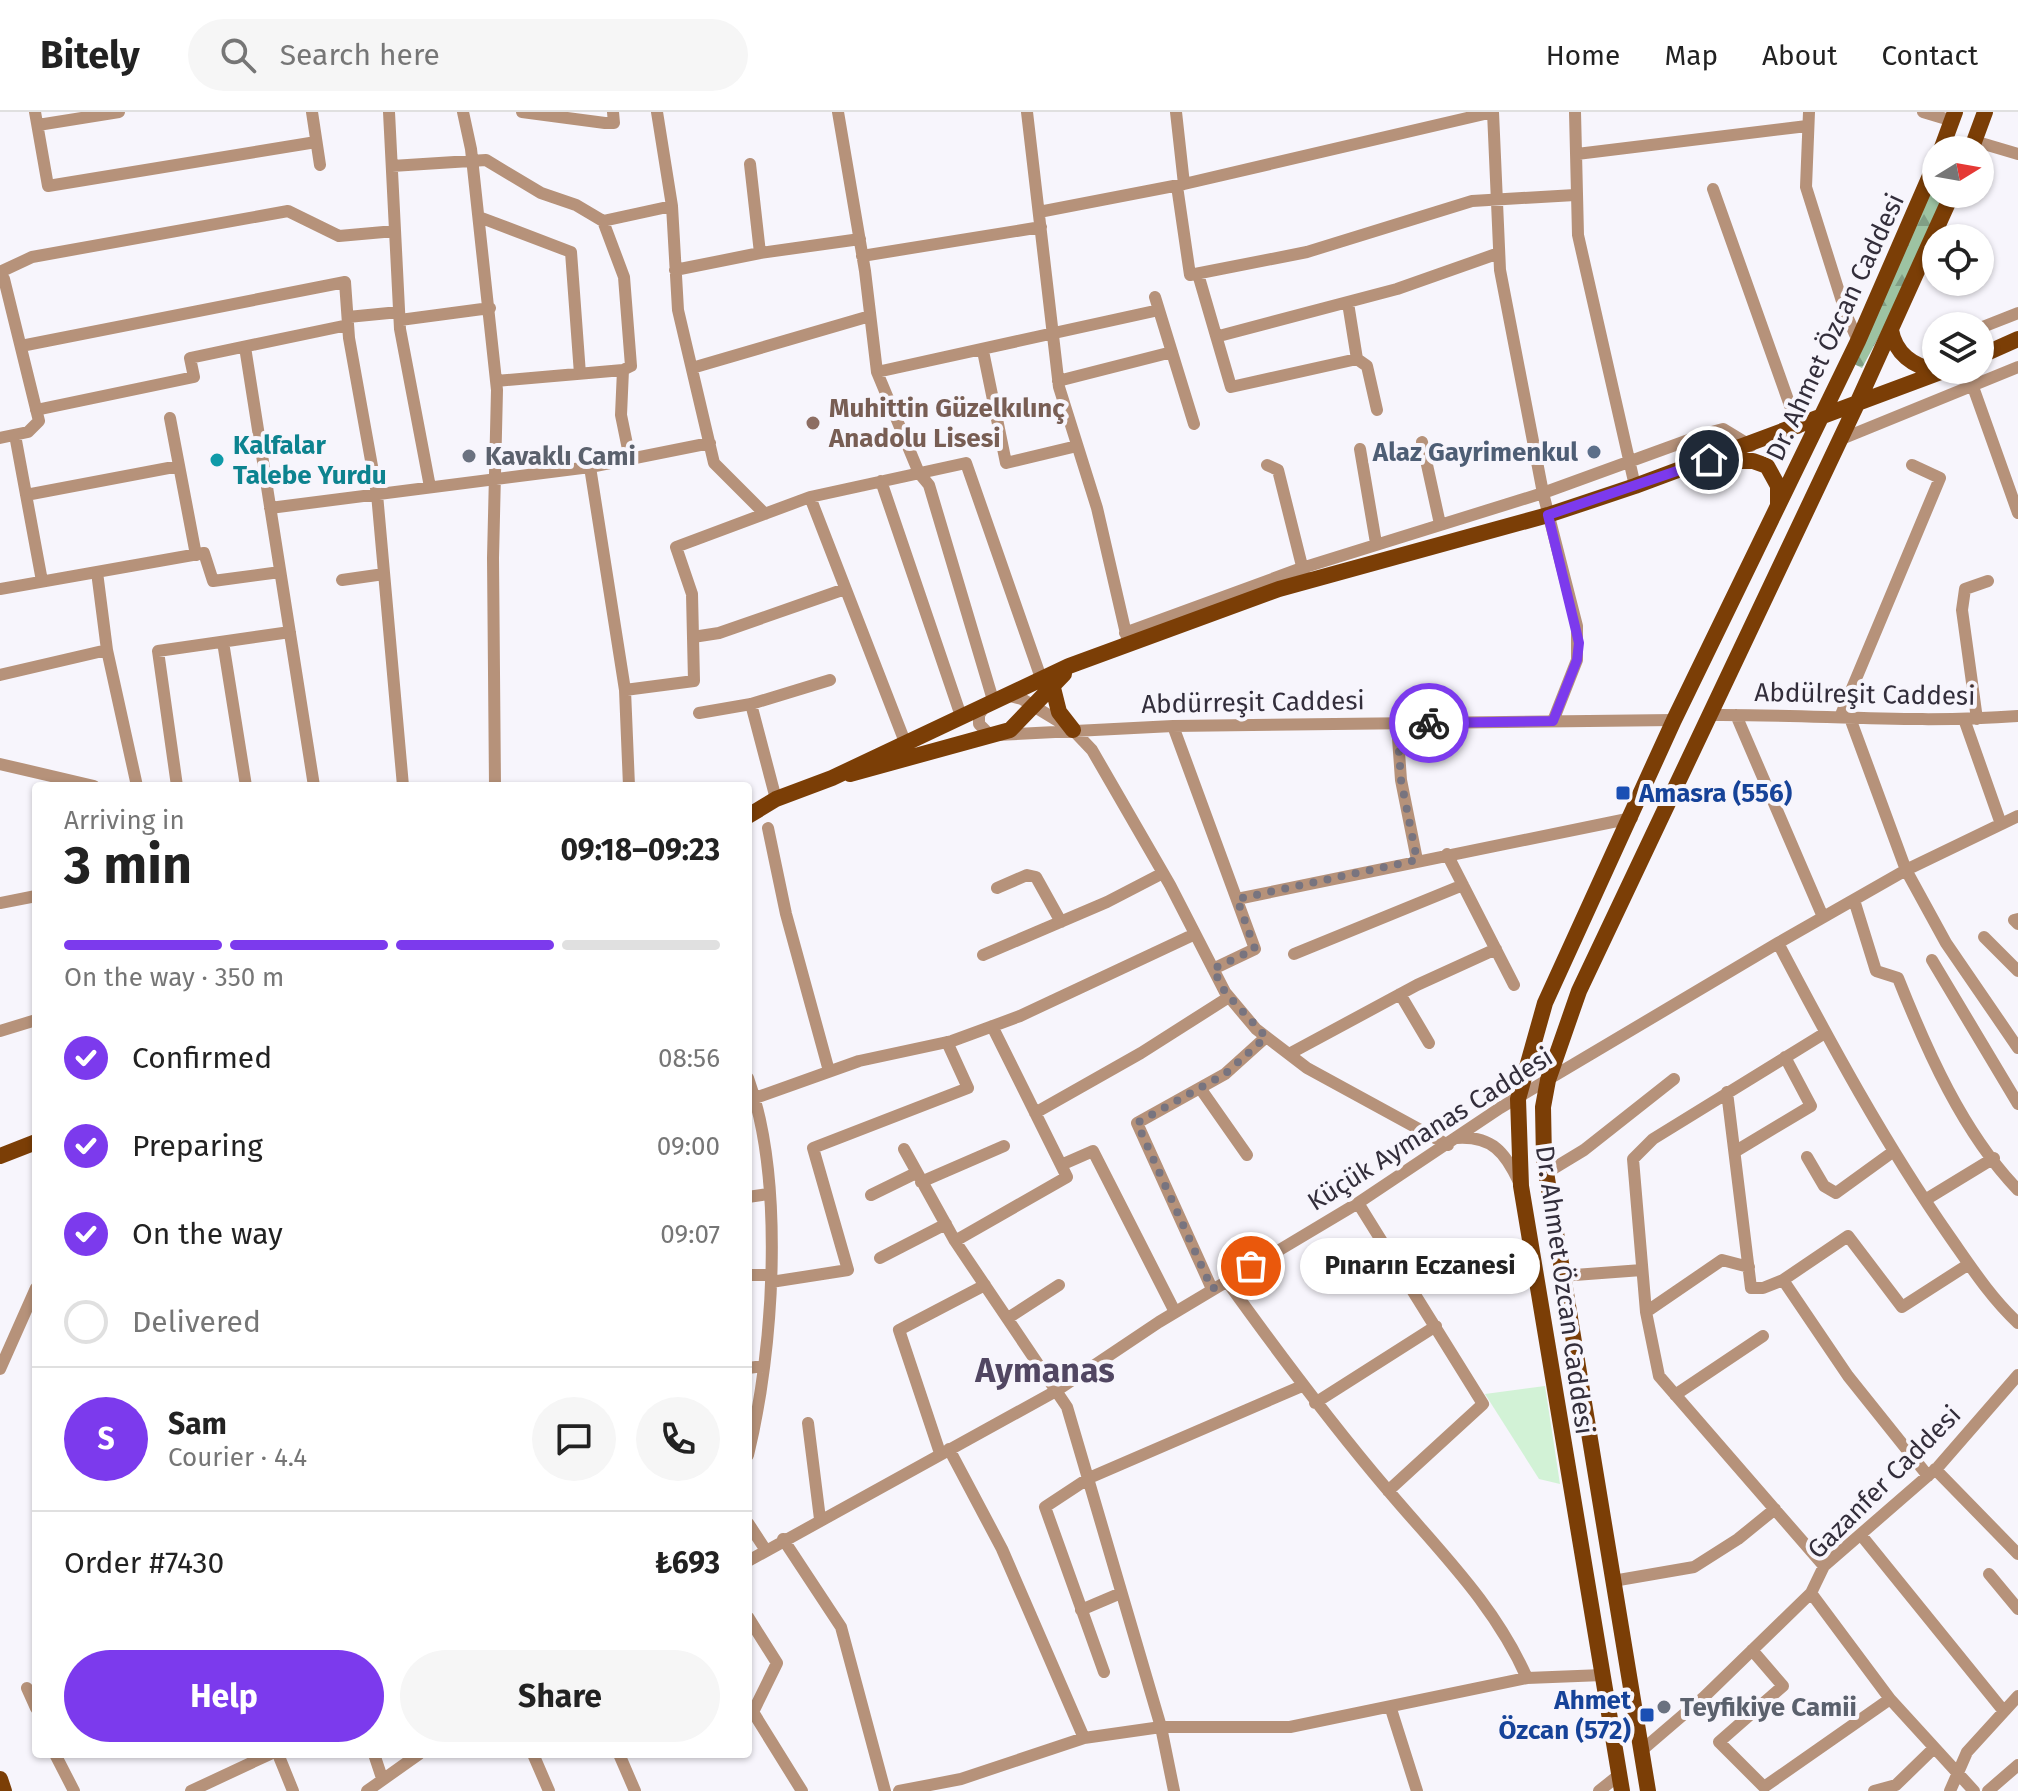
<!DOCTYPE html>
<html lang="en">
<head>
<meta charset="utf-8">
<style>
	body { margin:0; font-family:"Fira Sans",sans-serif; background:#f6f6f6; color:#222; height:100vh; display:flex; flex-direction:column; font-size:30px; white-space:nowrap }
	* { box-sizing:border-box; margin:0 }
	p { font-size:26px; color:#767676 }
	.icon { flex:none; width:44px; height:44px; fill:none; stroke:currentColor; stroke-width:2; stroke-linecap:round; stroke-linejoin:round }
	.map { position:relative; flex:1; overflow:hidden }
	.details { position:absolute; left:32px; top:670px; width:720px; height:976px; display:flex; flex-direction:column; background:#fff; border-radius:8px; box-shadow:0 2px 6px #0004 }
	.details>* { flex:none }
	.needle { width:52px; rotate:79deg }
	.fabs { position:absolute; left:1922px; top:24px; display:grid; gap:16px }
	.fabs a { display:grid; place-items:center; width:72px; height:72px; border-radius:50%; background:#fff; box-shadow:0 2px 6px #0004; font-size:40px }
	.pin { position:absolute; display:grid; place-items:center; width:68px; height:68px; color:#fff; margin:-34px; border:4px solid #fff; border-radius:50%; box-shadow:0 2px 8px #0007 }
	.courier { position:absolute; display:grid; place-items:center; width:80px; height:80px; margin:-40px; border:6px solid #7c3aed; border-radius:50%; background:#fff; color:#222; box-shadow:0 2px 10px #0007 }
	.bubble { position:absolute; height:56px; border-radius:28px; background:#fff; box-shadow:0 2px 6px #0004; font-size:26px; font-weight:700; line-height:56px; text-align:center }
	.head em { font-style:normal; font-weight:700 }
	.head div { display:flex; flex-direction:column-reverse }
	.head { display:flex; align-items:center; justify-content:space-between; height:136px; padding:0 32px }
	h1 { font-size:52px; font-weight:700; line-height:60px }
	.bar { display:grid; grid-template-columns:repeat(4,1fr); gap:12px 8px; align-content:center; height:96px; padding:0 32px }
	.bar i { height:10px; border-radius:6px; background:#e0e0e0 }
	.bar .active { background:#7c3aed }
	.bar p { grid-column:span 4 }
	.line { display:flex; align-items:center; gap:20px; padding:0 32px; border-top:2px solid #e0e0e0 }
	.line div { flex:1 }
	.round { display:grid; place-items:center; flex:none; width:84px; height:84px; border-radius:42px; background:#f6f6f6 }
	ol { padding:0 32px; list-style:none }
	li { display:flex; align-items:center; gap:24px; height:88px }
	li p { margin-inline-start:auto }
	li .icon { padding:8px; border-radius:50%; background:#7c3aed; color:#fff; stroke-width:4 }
	li:last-child { color:#767676 }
	li i { width:44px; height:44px; border:4px solid #e0e0e0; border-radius:50% }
	.button { display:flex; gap:16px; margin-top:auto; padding:16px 32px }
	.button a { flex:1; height:92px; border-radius:48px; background:#7c3aed; color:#fff; font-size:32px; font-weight:700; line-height:92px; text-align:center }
	.button a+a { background:#f6f6f6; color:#222 }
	header { display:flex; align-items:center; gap:48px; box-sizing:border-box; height:112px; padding:0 40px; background:#fff; border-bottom:2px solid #e0e0e0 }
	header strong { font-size:38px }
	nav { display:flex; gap:44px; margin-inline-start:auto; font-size:28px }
	.search { width:560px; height:72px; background:#f6f6f6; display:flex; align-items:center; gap:20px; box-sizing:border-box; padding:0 28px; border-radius:44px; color:#767676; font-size:30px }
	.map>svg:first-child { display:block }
	.forest { fill:url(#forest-firs) }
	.park { fill:#d2f2d6 }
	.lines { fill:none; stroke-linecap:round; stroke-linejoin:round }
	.minor { stroke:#b6927a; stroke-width:12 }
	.major { stroke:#7b3e06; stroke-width:16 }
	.done { stroke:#78747f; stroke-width:8; stroke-dasharray:0 14.4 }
	.route { stroke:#7c3aed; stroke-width:10 }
	.education-dot { fill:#8d6e63; stroke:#f7f5fc; stroke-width:3 }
	.service-dot { fill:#5c6f8a; stroke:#f7f5fc; stroke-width:3 }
	.worship-dot { fill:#6b7280; stroke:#f7f5fc; stroke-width:3 }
	.culture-dot { fill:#0f9aa8; stroke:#f7f5fc; stroke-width:3 }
	.transit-dot { fill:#1a4fb4; stroke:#f7f5fc; stroke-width:3 }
	.labels { text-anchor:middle; stroke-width:8; stroke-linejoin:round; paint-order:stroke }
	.street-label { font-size:26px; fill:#332e3b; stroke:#f7f5fc }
	.education-label { font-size:26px; font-weight:bold; fill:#785e54; stroke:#f7f5fc; text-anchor:start }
	.culture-label { font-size:26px; font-weight:bold; fill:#0d838f; stroke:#f7f5fc; text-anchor:start }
	.service-label { font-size:26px; font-weight:bold; fill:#4e5e75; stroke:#f7f5fc; text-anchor:end }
	.worship-label { font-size:26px; font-weight:bold; fill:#5b616d; stroke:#f7f5fc; text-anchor:start }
	.transit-label { font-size:26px; font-weight:bold; fill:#164399; stroke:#f7f5fc; text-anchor:start }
	.district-label { font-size:34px; font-weight:bold; fill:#514662; stroke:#f7f5fc }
</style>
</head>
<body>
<header>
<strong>Bitely</strong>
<div class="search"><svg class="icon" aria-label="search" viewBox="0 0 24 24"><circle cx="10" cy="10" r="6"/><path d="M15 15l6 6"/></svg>Search here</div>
<nav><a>Home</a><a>Map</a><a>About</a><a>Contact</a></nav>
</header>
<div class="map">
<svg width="2018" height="1679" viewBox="0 0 2018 1679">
	<defs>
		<pattern id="forest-firs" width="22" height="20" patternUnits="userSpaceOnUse" patternTransform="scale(2)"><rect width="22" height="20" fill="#9dc3a2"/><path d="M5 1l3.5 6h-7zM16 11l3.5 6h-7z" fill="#819f85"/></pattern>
	</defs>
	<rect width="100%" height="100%" fill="#f7f5fc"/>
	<!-- forest -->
	<path class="forest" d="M1936 66V82H1946L1897 191 1862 256 1854 252Z"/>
	<!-- park -->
	<path class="park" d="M1545 1274 1560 1372 1539 1367 1485 1282Z"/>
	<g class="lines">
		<!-- minor -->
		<path class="minor" d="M35 0 48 74 316 30
			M312 0 320 53
			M389 0 400 217 430 375
			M463 0 471 37 497 278 493 446 495 674
			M522 0 605 11H614L613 0
			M657 0 672 94 678 198 714 351 765 402
			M838 0 865 159 877 260 919 361 929 373 993 588
			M1027 0 1059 275 1097 396 1127 526
			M1176 0 1184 72
			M1493 0 1500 158 1543 381 1577 514V548L1553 609
			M1575 0 1578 123 1635 374
			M1809 0 1806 75 1846 202 1858 229
			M1923 0 1953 9
			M38 13 119 0
			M1974 29 2018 42
			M1577 42 1807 14
			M750 52 760 141
			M392 54 486 48 541 81 576 93 603 109 624 165 631 254 623 258
			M1177 74 1190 163 1307 140 1472 89 1575 83
			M1713 77 1798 316
			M1039 100 1184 72 1493 0
			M479 105 571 140 580 262
			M603 109 672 94
			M862 144 1041 115
			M675 158 760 141 860 127
			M0 160 32 145 288 99 339 124 395 119
			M1198 162 1231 275 1357 247 1348 191
			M0 163 4 167 39 309 28 320 0 326
			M1155 185 1194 312
			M348 205 399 200
			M400 208 490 196
			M1980 216 2018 201
			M1219 224 1397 177 1499 141
			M21 234 345 170 349 226 377 382 403 674
			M245 235 314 674
			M983 239 1006 351 1077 334
			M1357 247 1367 254 1377 298
			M692 256 870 204
			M1967 258 2018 401
			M877 260 1159 198
			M496 269 623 258 621 303 630 347
			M1058 269 1172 240
			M36 298 194 265 190 246 348 213
			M170 306 196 443
			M15 323 42 469
			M1839 328 2018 255
			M1422 330 1440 412
			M1360 337 1376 431
			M1267 353 1278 358 1304 462
			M590 355 625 578 629 674
			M881 369 961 604
			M26 383 179 354
			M810 385 905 630
			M270 396 590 355 710 331
			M97 460 107 538 137 674
			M342 468 384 462
			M0 477 204 441 213 469 280 460
			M1125 521 1302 456 1543 381 1708 321 1723 317 1751 334
			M693 525 719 521 845 477
			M223 530 246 674
			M0 563 107 538
			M625 578 694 569 692 482 676 435 810 385 966 351 1041 566
			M1006 583 1022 587 1073 618 1092 638 1170 773 1225 880 1256 917 1307 956 1448 1033
			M751 592 776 687
			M985 594 979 603V612L988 621 997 623 1173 614 1674 608
			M699 601 751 592 830 568
			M1710 603C1813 602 1915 612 2018 604
			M1736 603 1823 805
			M1840 605 1940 366 1912 353
			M1850 606 1906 758 1946 831 2018 936
			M1964 607 2001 712
			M1977 607 1962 498 1965 477 1988 469
			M1397 612 1401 668 1417 748
			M1173 614 1255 837 1213 857
			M0 652 94 674
			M177 674 158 539 290 520
			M768 716 786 802 829 959
			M1447 742 1514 873
			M997 776 1027 763 1036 765 1061 810
			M1237 787 1632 706
			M1854 788 1876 859 1898 866C1927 939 1963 1021 2018 1078
			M0 791 36 784
			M2018 807 2014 808 2018 812
			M1984 825 2018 859
			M1778 831C1831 932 1885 1032 1950 1125 1971 1155 1991 1186 2018 1211
			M1294 842 1463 773
			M983 843 1107 790 1163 761
			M1932 848 2018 992
			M1400 882 1429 931
			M0 919 36 908
			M1289 942 1417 873 1496 837
			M748 966C785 1068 774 1238 748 1343
			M1200 976 1247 1043
			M1727 980 1751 1176H1763L1783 1168 1848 1264 1928 1364
			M755 986 859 949 952 929 1020 904 1195 822
			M1035 1001 1141 941 1229 885
			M1457 1026C1492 1024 1505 1040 1519 1070
			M904 1037 955 1129 1067 1295 1161 1615 1174 1679
			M1736 1039 1811 994 1785 945
			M1807 1045 1824 1074 1836 1081 1894 1039
			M1061 1053 1093 1039 1175 1200
			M1546 1061 1584 1038 1674 967
			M921 1070 1004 1034
			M871 1083 916 1061
			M748 1085 768 1082
			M1925 1088 1994 1046
			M1358 1091 1483 1292 1388 1379
			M955 1129 1067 1065 992 914
			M880 1146 946 1112
			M748 1163H771
			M1561 1164 1642 1158
			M1226 1168C1277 1239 1329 1309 1386 1376 1438 1438 1494 1491 1527 1566
			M1783 1168 1848 1124 1902 1195 1969 1152
			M771 1170 848 1158 813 1036 968 976 947 930
			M1212 1177 1137 1011 1225 962 1266 925
			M1646 1200 1722 1148 1749 1155
			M1008 1206 1059 1173
			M748 1256 764 1254
			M0 1257 36 1176
			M1675 1283 1763 1224
			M1315 1291 1436 1214
			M808 1311 820 1407
			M949 1337 1002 1437 1084 1626
			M940 1341 899 1218 985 1173
			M1935 1357 2018 1442
			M748 1411 765 1437
			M1861 1423 2002 1597
			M783 1427 841 1515 885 1679
			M748 1449 1056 1279 1159 1210 1358 1091 1500 996 1778 831 1906 758 2018 704
			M1824 1454 1659 1264 1646 1200 1633 1047 1653 1027 1825 921
			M1989 1462 2018 1497
			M1613 1469 1694 1455 1738 1427 1775 1397
			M1811 1481 1890 1587 1974 1679
			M1081 1498 1121 1481
			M748 1505 777 1551 753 1600 802 1679
			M1752 1538 1783 1574 1719 1630 1764 1675 1890 1587
			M1104 1560 1045 1395 1089 1366 1302 1274
			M27 1576 36 1596
			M1391 1597 1417 1679
			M1641 1639 1704 1585 1811 1481 1824 1454 1938 1355 2018 1263
			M55 1642 74 1679
			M278 1642 293 1679
			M374 1642 382 1666
			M533 1642 549 1679
			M619 1642 635 1679
			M191 1679 270 1642
			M367 1679 419 1642
			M899 1679 961 1667 1084 1626 1161 1615H1290L1527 1566 1603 1563
			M1599 1679 1619 1663
			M1874 1679 1896 1673 1933 1637
			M1950 1679 1967 1640 2018 1584
			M1988 1679 2018 1653"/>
		<!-- major -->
		<path class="major" d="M1941 38 1955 0
			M1971 38 1985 0
			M1891 218C1895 241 1913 255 1936 258
			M1980 244 2018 227
			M1722 349H1753L1767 354 1778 374V393
			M1052 572 1059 600 1073 618
			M850 662 1010 618 1064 562
			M748 704 776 687 832 666 1069 554 1279 477 1548 403 1635 374 1946 258
			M0 1044 36 1030
			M0 1667 4 1679
			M1622 1679 1521 1074 1518 987 1545 891 1674 608 1858 229 1936 50
			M1648 1679 1544 1048 1543 995 1548 968 1579 879 1856 294 1952 82"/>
	</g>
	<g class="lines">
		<!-- done -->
		<path class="done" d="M1251 1154 1212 1177 1137 1011 1225 962 1266 925 1225 880 1213 857 1255 837 1237 787 1417 748 1401 668 1397 612 1429 611"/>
		<!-- route -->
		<path class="route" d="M1429 611 1553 609 1577 548 1579 531 1548 403 1709 348"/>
	</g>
	<!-- markers -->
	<circle class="education-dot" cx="813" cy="311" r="8"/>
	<circle class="service-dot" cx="1594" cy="340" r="8"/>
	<g class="worship-dot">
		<circle cx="469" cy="344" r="8"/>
		<circle cx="1664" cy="1595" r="8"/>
	</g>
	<circle class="culture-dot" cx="217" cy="348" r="8"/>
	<g class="transit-dot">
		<rect x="1615" y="673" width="16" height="16" rx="4"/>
		<rect x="1639" y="1595" width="16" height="16" rx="4"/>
	</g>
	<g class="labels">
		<!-- street labels -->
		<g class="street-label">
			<text transform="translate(1835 215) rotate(-65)" y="9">Dr. Ahmet Özcan Caddesi</text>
			<text transform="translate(1865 582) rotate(1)" y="9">Abdülreşit Caddesi</text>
			<text transform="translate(1253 590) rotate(-1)" y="9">Abdürreşit Caddesi</text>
			<text transform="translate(1430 1017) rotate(-32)" y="9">Küçük Aymanas Caddesi</text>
			<text transform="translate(1565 1178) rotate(82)" y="9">Dr. Ahmet Özcan Caddesi</text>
			<text transform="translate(1884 1370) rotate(-45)" y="9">Gazanfer Caddesi</text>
		</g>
		<!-- education labels -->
		<g class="education-label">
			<text x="829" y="305">Muhittin Güzelkılınç<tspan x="829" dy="30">Anadolu Lisesi</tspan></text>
		</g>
		<!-- culture labels -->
		<g class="culture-label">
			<text x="233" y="342">Kalfalar<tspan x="233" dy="30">Talebe Yurdu</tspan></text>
		</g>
		<!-- service labels -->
		<g class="service-label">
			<text x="1578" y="349">Alaz Gayrimenkul</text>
		</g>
		<!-- worship labels -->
		<g class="worship-label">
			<text x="485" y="353">Kavaklı Cami</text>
			<text x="1680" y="1604">Teyfikiye Camii</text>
		</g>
		<!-- transit labels -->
		<g class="transit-label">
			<text x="1639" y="690">Amasra (556)</text>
			<text x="1631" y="1597" text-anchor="end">Ahmet<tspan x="1631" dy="30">Özcan (572)</tspan></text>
		</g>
		<!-- district labels -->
		<g class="district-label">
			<text x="1045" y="1270">Aymanas</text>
		</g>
	</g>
</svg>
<div class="fabs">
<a><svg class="needle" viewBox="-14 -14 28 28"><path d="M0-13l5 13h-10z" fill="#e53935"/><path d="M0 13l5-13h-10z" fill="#767676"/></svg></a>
<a><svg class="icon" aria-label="locate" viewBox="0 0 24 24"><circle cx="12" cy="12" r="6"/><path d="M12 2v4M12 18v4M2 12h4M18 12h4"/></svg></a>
<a><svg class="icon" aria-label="layers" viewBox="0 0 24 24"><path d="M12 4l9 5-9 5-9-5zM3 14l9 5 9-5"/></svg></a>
</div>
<div class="pin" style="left:1251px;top:1154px;background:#ea580c"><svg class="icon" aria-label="bag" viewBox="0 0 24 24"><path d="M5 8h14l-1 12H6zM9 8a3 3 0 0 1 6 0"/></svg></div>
<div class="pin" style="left:1709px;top:348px;background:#1f2937"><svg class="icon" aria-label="home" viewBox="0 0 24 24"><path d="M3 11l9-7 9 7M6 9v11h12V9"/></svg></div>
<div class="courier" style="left:1429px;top:611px"><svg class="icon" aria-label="bike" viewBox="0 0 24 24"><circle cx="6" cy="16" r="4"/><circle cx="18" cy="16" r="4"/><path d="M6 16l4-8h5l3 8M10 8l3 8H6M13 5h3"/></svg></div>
<div class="bubble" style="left:1300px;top:1126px;width:240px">Pınarın Eczanesi</div>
<section class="details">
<div class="head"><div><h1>3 min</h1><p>Arriving in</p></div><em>09:18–09:23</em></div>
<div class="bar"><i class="active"></i><i class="active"></i><i class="active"></i><i></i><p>On the way · 350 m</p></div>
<ol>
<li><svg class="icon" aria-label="check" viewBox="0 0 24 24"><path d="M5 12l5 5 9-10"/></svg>Confirmed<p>08:56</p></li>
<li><svg class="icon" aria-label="check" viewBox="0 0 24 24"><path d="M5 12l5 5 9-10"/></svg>Preparing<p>09:00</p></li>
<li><svg class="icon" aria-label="check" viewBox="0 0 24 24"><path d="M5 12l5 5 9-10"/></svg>On the way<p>09:07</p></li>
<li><i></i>Delivered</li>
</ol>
<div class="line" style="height:144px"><b class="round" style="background:#7c3aed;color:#fff">S</b><div><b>Sam</b><p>Courier · 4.4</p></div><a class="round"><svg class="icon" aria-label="chat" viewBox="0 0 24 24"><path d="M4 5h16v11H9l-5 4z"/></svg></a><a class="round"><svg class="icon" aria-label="phone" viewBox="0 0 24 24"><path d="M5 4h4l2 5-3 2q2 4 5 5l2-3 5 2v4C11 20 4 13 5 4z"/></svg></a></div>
<div class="line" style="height:104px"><div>Order #7430</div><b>₺693</b></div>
<div class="button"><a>Help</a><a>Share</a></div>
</section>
</div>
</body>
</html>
